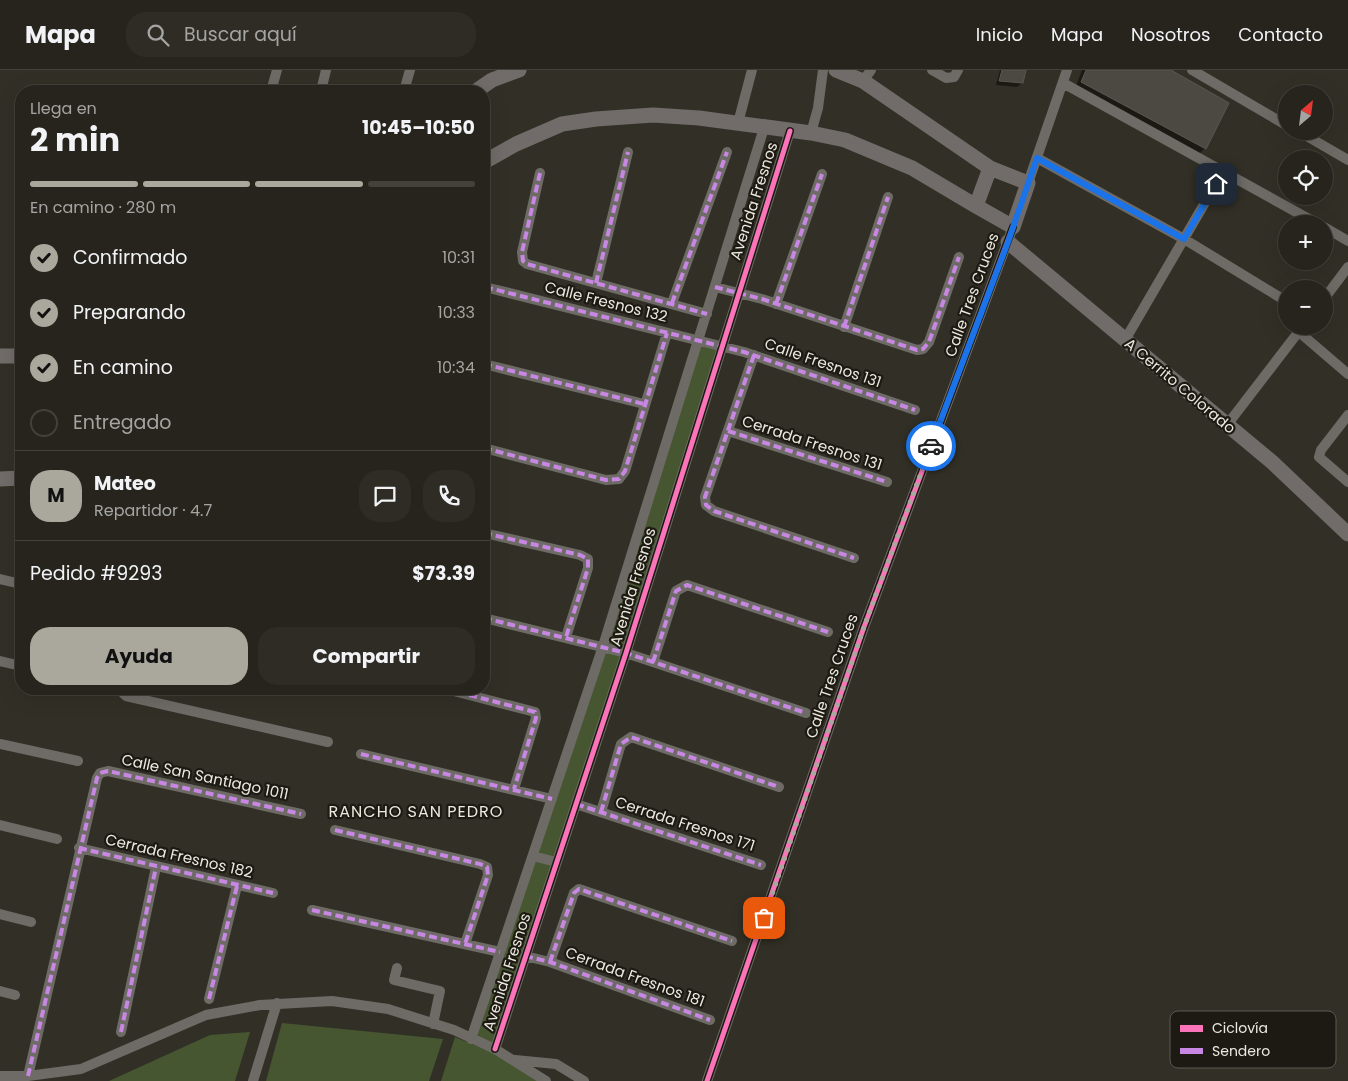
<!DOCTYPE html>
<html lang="es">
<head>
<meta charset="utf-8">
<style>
	body { margin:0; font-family:Poppins,sans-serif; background:#2e2c25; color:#f1f3f6; height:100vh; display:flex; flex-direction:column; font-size:19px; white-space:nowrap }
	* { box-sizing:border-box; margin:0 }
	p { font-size:16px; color:#a4a4a3 }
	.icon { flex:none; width:28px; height:28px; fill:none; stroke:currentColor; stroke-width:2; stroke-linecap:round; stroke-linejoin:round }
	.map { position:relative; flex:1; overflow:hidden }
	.drawer { position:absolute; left:15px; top:15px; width:475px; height:610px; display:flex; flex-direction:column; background:#26241c; border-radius:20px; box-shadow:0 5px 20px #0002,0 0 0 1px #42413b }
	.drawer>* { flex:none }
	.needle { width:32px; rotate:28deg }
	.controls { position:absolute; left:1278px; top:15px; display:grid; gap:10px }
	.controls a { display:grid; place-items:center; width:55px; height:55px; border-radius:50%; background:#26241c; box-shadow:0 5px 20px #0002,0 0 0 1px #42413b; font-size:25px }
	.pin { position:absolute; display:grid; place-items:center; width:42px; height:42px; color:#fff; margin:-21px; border-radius:10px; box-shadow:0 2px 8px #0006 }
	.courier { position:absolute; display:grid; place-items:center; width:50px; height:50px; margin:-25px; border:4px solid #1a73e8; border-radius:50%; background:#fff; color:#222; box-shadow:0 1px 6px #0007 }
	.overview em { font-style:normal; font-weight:700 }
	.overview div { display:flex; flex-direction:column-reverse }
	.overview { display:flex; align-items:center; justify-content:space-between; height:85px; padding:0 15px }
	h1 { font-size:32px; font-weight:700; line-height:38px }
	.bar { display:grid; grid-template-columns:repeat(4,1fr); gap:8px 5px; align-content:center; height:60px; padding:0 15px }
	.bar i { height:6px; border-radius:4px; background:#42413b }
	.bar .selected { background:#aaa89d }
	.bar p { grid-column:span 4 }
	.line { display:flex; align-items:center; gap:12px; padding:0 15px; border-top:1px solid #42413b }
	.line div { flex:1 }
	.round { display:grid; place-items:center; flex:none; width:52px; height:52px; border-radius:20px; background:#2e2c25 }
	ol { padding:0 15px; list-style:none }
	li { display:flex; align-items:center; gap:15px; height:55px }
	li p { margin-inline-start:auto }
	li .icon { padding:5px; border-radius:50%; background:#aaa89d; color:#111; stroke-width:4 }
	li:last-child { color:#a4a4a3 }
	li i { width:28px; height:28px; border:2px solid #42413b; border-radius:50% }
	.cta { display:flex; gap:10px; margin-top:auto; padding:10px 15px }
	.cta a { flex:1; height:58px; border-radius:20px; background:#aaa89d; color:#111; font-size:20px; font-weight:700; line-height:58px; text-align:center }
	.cta a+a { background:#2e2c25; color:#f1f3f6 }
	header { display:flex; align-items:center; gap:30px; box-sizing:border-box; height:70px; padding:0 25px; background:#26241c; border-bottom:1px solid #42413b }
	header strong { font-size:24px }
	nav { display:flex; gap:28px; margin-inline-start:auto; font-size:18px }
	.search { width:350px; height:45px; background:#2e2c25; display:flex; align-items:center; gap:12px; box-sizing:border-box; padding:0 18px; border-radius:20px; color:#a4a4a3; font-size:19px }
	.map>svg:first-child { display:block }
	.green { fill:#465630 }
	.shadow { fill:#0007 }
	.building { fill:#4b4941; stroke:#59574f }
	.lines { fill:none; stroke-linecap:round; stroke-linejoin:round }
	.minor { stroke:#6e6b67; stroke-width:10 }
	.secondary { stroke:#716c69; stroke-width:15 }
	.quiet { stroke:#c787e3; stroke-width:4; stroke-dasharray:8 4; stroke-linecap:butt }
	.cycleway-casing { stroke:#1c1a13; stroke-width:8 }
	.cycleway { stroke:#fb73b8; stroke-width:5 }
	.done { stroke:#aaa89d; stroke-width:5; stroke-dasharray:0 9 }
	.route { stroke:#1a73e8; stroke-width:6 }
	.labels { text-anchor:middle; stroke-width:4.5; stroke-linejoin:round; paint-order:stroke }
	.street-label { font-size:15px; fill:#ebe8dd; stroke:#1c1a13 }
	.neighbourhood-label { font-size:16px; letter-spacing:1px; fill:#ebe8dd; stroke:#1c1a13 }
	.key { fill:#1c1a13; stroke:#5a5850; stroke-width:1 }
	.key-label { font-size:14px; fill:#ebe8dd }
</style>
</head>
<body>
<header>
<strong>Mapa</strong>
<div class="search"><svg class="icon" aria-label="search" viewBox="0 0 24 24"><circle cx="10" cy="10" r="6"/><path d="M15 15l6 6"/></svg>Buscar aquí</div>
<nav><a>Inicio</a><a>Mapa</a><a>Nosotros</a><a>Contacto</a></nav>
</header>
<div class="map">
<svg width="1348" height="1011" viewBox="0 0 1348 1011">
	<rect width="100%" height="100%" fill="#323026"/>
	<!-- green -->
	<path class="green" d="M698 270 721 276 495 979 471 969Z
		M282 953 443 969 429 1011H266Z
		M250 962 235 1011H109L210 965Z
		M455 967 496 984 541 1011H441Z"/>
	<!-- shadow -->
	<path class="shadow" d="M1000 0H1024L1022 13 1017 17 996 15Z
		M1082 0H1169L1205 78 1198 85 1075 19Z"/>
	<!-- building -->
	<path class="building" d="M1002 0H1026L1023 13 999 11Z
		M1086 0H1171L1229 33 1206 79 1081 12Z"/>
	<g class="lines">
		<!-- minor -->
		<path class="minor" d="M932 0 946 8 954 7 958 0
			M1192 0 1286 55
			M863 11 871 0
			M1063 13 1318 154
			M271 21 277 0
			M321 21 326 0
			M404 21 410 0
			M738 53 752 0
			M1298 61 1348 90
			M811 63 818 38 823 0
			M1037 88 1184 169 1286 231
			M540 103 522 182 523 191 527 194 707 244
			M1028 113 1067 0
			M1324 157 1348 171
			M19 169 21 206
			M596 213 628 82
			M485 217 744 282 915 340
			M715 217 762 229 917 280 923 279 929 272 959 187
			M1324 229 1348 197
			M672 233 727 82
			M776 234 822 104
			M844 257 888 127
			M1299 262 1348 304
			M1125 270 1224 100
			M754 285 705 427 706 435 714 441 854 488
			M484 294 644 334
			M1348 345 1321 380 1319 387 1348 412
			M1227 355 1303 256
			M728 361 887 412
			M484 378 606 410 619 409 625 401 667 263
			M484 463 580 485 588 489V498L566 567
			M0 509 21 514
			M484 548 626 583 806 643
			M0 591 21 596
			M653 592 676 521 687 515 828 562
			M119 619 126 626 328 672
			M446 619 535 642 536 648 514 719
			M0 674 78 691
			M361 684 552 729
			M576 734 761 795
			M601 742 621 674 631 667 779 717
			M0 755 57 769
			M335 760 480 794 487 797 488 805 465 874
			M79 778 273 823
			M533 786 556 792
			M312 840 500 882
			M0 844 31 852
			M525 886 550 892 710 950
			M550 892 574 823 579 819 732 871
			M397 898 394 910 440 921 433 954
			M0 921 15 925
			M209 929 237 816
			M121 962 156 797
			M471 969 603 576 764 58
			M495 979 626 583 790 61
			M515 990 556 994 584 1011
			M0 1006H28L81 999 206 945 260 935 332 931 388 939 454 960 495 979 546 1011
			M28 1006 97 708 100 703 108 701 301 744
			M253 1011 277 933
			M707 1011 864 557 1013 157"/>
		<!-- secondary -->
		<path class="secondary" d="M836 0 863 11 990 98 1028 113 1013 157 976 136 990 98
			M476 21 492 10 519 0
			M484 92 516 74 562 54 596 49 653 45 699 48 811 63 845 70 912 98 976 136
			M1008 172 1272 392 1348 464
			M0 286H21
			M0 409 21 408"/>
		<!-- quiet -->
		<path class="quiet" d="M540 103 522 182 523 191 527 194 707 244
			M596 213 628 82
			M485 217 744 282 915 340
			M715 217 762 229 917 280 923 279 929 272 959 187
			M672 233 727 82
			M776 234 822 104
			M844 257 888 127
			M754 285 705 427 706 435 714 441 854 488
			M484 294 644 334
			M728 361 887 412
			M484 378 606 410 619 409 625 401 667 263
			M484 463 580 485 588 489V498L566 567
			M484 548 626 583 806 643
			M653 592 676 521 687 515 828 562
			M446 619 535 642 536 648 514 719
			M361 684 552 729
			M576 734 761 795
			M601 742 621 674 631 667 779 717
			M335 760 480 794 487 797 488 805 465 874
			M79 778 273 823
			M312 840 500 882
			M525 886 550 892 710 950
			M550 892 574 823 579 819 732 871
			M209 929 237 816
			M121 962 156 797
			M28 1006 97 708 100 703 108 701 301 744"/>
		<!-- cycleway casing -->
		<g class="cycleway-casing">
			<path id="cycleway" d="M495 979 626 583 790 61
				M707 1011 864 557 1013 157"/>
		</g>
		<!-- cycleway -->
		<use href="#cycleway" class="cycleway"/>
	</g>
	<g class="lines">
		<!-- done -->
		<path class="done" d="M764 848 864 557 931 376"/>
		<!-- route -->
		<path class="route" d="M931 376 1008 172 1037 88 1184 169 1216 114"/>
	</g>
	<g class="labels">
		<!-- street labels -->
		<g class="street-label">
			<text transform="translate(754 131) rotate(-72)" y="5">Avenida Fresnos</text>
			<text transform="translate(972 225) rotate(-70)" y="5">Calle Tres Cruces</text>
			<text transform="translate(606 232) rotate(14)" y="5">Calle Fresnos 132</text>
			<text transform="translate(823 293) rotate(19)" y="5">Calle Fresnos 131</text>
			<text transform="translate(1180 316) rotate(40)" y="5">A Cerrito Colorado</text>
			<text transform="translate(812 373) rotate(18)" y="5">Cerrada Fresnos 131</text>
			<text transform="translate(633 517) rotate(-73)" y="5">Avenida Fresnos</text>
			<text transform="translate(832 606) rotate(-71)" y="5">Calle Tres Cruces</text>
			<text transform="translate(205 707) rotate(12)" y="5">Calle San Santiago 1011</text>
			<text transform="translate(685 754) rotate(18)" y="5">Cerrada Fresnos 171</text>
			<text transform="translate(179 786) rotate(13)" y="5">Cerrada Fresnos 182</text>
			<text transform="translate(507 902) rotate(-72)" y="5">Avenida Fresnos</text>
			<text transform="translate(635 907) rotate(20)" y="5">Cerrada Fresnos 181</text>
		</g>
		<!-- neighbourhood labels -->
		<g class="neighbourhood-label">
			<text x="416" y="747">RANCHO SAN PEDRO</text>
		</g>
	</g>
	<!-- legend -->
	<rect x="1170" y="941" width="166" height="57" rx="8" class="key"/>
	<rect x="1180" y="955" width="23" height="7" fill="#fb73b8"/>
	<rect x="1180" y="978" width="23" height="6" fill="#c787e3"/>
	<g class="key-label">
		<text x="1212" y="963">Ciclovía</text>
		<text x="1212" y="986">Sendero</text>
	</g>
</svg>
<div class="controls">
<a><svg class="needle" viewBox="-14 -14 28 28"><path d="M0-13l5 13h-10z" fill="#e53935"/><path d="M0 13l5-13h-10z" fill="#a4a4a3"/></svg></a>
<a><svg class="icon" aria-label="locate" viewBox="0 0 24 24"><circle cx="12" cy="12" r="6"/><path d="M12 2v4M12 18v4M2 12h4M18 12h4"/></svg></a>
<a>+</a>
<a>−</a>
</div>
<div class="pin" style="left:764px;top:848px;background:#ea580c"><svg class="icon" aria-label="bag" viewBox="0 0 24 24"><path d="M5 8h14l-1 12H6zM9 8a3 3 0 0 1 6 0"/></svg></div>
<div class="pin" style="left:1216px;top:114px;background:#1f2937"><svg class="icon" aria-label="home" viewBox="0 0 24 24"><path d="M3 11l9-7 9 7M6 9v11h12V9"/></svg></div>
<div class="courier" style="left:931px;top:376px"><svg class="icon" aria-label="car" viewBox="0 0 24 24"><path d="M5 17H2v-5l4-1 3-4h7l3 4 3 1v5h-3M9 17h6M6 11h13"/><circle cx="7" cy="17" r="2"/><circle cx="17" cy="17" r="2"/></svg></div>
<section class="drawer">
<div class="overview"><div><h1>2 min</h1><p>Llega en</p></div><em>10:45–10:50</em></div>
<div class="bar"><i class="selected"></i><i class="selected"></i><i class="selected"></i><i></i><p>En camino · 280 m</p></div>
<ol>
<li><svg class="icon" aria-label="check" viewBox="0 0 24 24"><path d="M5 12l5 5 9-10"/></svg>Confirmado<p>10:31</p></li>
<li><svg class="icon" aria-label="check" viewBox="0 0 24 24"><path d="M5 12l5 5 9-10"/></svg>Preparando<p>10:33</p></li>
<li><svg class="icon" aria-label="check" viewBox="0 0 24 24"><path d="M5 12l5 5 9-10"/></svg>En camino<p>10:34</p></li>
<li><i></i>Entregado</li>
</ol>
<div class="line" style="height:90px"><b class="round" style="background:#aaa89d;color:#111">M</b><div><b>Mateo</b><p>Repartidor · 4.7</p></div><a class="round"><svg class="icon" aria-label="chat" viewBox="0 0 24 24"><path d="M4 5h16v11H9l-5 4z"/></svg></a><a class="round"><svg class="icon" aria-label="phone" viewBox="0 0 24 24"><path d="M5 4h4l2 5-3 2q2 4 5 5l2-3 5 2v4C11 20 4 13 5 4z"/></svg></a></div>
<div class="line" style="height:65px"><div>Pedido #9293</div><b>$73.39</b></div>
<div class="cta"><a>Ayuda</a><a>Compartir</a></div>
</section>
</div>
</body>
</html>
